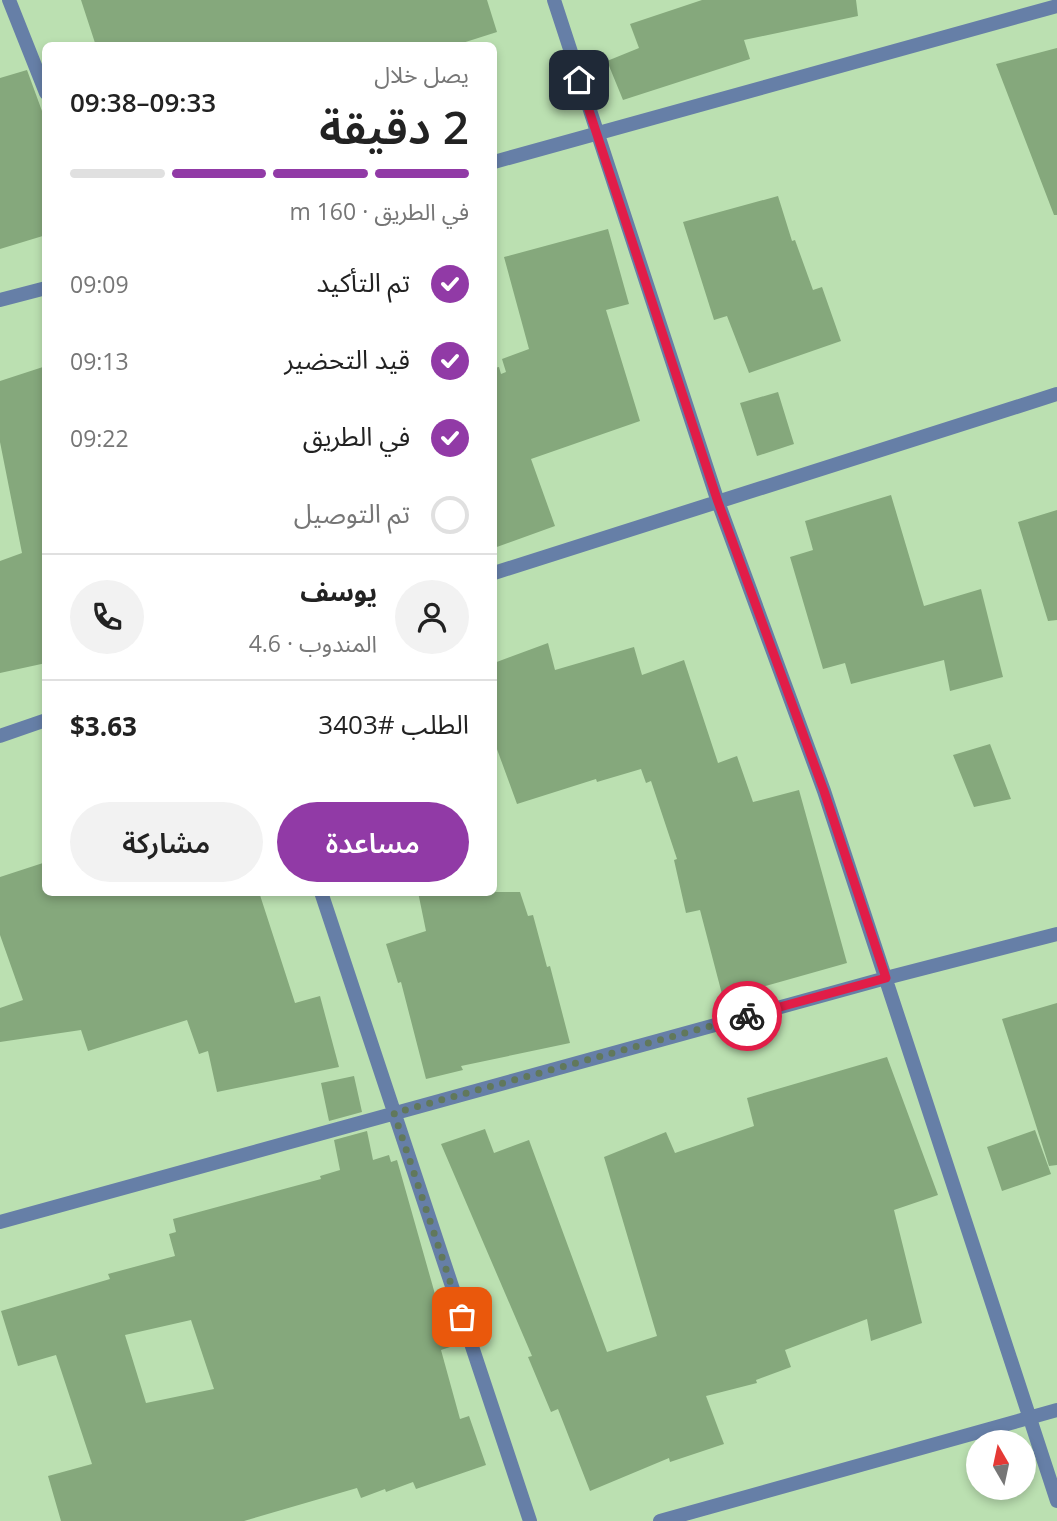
<!DOCTYPE html>
<html lang="ar">
<head>
<meta charset="utf-8">
<style>
	body { margin:0; font-family:"Open Sans","Noto Sans Arabic",sans-serif; background:#f2f2f2; color:#222; direction:rtl; height:100vh; display:flex; flex-direction:column; font-size:26px; white-space:nowrap }
	* { box-sizing:border-box; margin:0 }
	p { font-size:23px; color:#767676 }
	.icon { flex:none; width:38px; height:38px; fill:none; stroke:currentColor; stroke-width:2; stroke-linecap:round; stroke-linejoin:round }
	.map { position:relative; flex:1; overflow:hidden; direction:ltr }
	.drawer { position:absolute; left:42px; top:42px; width:455px; height:854px; display:flex; flex-direction:column; background:#fff; border-radius:10px; box-shadow:0 4px 10px #0003; direction:rtl }
	.drawer>* { flex:none }
	.needle { width:46px; rotate:351deg }
	.fabs { position:absolute; left:966px; top:1430px; display:grid; gap:14px }
	.fabs a { display:grid; place-items:center; width:70px; height:70px; border-radius:50%; background:#fff; box-shadow:0 4px 10px #0003; font-size:35px }
	.pin { position:absolute; display:grid; place-items:center; width:60px; height:60px; color:#fff; margin:-30px; border-radius:14px; box-shadow:0 4px 10px #0006 }
	.courier { position:absolute; display:grid; place-items:center; width:70px; height:70px; margin:-35px; border:5px solid #e11d48; border-radius:50%; background:#fff; color:#222; box-shadow:0 2px 9px #0007 }
	.overview em { font-style:normal; font-weight:600 }
	.overview div { display:flex; flex-direction:column-reverse }
	.overview { display:flex; align-items:center; justify-content:space-between; height:119px; padding:0 28px }
	h1 { font-size:46px; font-weight:600; line-height:52px }
	.bar { display:grid; grid-template-columns:repeat(4,1fr); gap:10px 7px; align-content:center; height:84px; padding:0 28px }
	.bar i { height:9px; border-radius:5px; background:#e0e0e0 }
	.bar .current { background:#913aa6 }
	.bar p { grid-column:span 4 }
	.line { display:flex; align-items:center; gap:18px; padding:0 28px; border-top:2px solid #e0e0e0 }
	.line div { flex:1 }
	.round { display:grid; place-items:center; flex:none; width:74px; height:74px; border-radius:37px; background:#f2f2f2 }
	ol { padding:0 28px; list-style:none }
	li { display:flex; align-items:center; gap:21px; height:77px }
	li p { margin-inline-start:auto }
	li .icon { padding:7px; border-radius:50%; background:#913aa6; color:#fff; stroke-width:4 }
	li:last-child { color:#767676 }
	li i { width:38px; height:38px; border:4px solid #e0e0e0; border-radius:50% }
	.cta { display:flex; gap:14px; margin-top:auto; padding:14px 28px }
	.cta a { flex:1; height:80px; border-radius:42px; background:#913aa6; color:#fff; font-size:28px; font-weight:600; line-height:80px; text-align:center }
	.cta a+a { background:#f2f2f2; color:#222 }
	.map>svg:first-child { display:block }
	.building { fill:#85a87c; fill-rule:evenodd }
	.lines { fill:none; stroke-linecap:round; stroke-linejoin:round }
	.street { stroke:#667fa7; stroke-width:14 }
	.done { stroke:#61785b; stroke-width:7; stroke-dasharray:0 12.6 }
	.route { stroke:#e11d48; stroke-width:9 }
</style>
</head>
<body>
<div class="map">
<svg width="1057" height="1521" viewBox="0 0 1057 1521">
	<rect width="100%" height="100%" fill="#bbe0b1"/>
	<!-- building -->
	<path class="building" d="M81 0H487L497 32 453 46H96Z
		M702 0H856L858 16 744 40 750 59 623 100 607 61 639 48 630 24Z
		M1057 48V215H1054L996 64Z
		M27 70 46 122V235L0 249V78Z
		M778 196 792 241 795 240 813 290 822 287 841 341 749 373 727 316 714 320 683 222Z
		M608 229 629 304 606 310 640 421 531 459 555 526 494 548V368L499 367 501 374 506 372 502 359 529 349 504 257Z
		M46 366V663L0 673V561L22 553 0 442V381Z
		M778 392 794 444 757 456 740 403Z
		M891 495 924 606 981 589 1003 677 950 691 944 660 851 684 845 663 823 669 790 557 813 550 805 521Z
		M1057 510V620L1048 621 1018 522Z
		M548 643 555 670 634 647 642 675 684 660 718 763 737 756 753 802 799 790 847 963 723 998 700 910 686 913 674 860 677 859 651 781 646 783 641 769 597 782 596 779 517 804 494 741V663Z
		M990 744 1011 799 974 807 953 755Z
		M46 862V892H259L295 1003 320 996 339 1067 217 1092 208 1051 199 1054 187 1020 88 1051 81 1030 0 1042V1008L23 1000 0 935V877Z
		M418 892H520L528 916 533 915 547 967 550 966 570 1043 461 1066 463 1070 426 1079 401 982 398 983 386 944 426 931Z
		M1057 1003V1165L1049 1166 1002 1019Z
		M887 1057 938 1195 894 1210 922 1323 871 1341 867 1319 785 1350 791 1367 756 1380 757 1383 706 1396 724 1444 670 1462 669 1458 590 1491 558 1409 551 1412 528 1357 532 1356 441 1144 485 1129 494 1153 529 1140 607 1352 657 1336 604 1157 666 1132 675 1153 754 1126 747 1098Z
		M354 1076 362 1112 329 1121 321 1083Z
		M1035 1130 1051 1174 1002 1191 987 1147Z
		M367 1131 373 1160 389 1155 391 1162 397 1160 450 1347 441 1350 460 1419 469 1416 486 1465 416 1489 413 1482 386 1492 385 1489 361 1498 357 1488 244 1521H61L48 1476 92 1464 56 1355 18 1366 1 1311 110 1279 108 1274 175 1256 169 1234 176 1232 173 1219 321 1179 320 1176 340 1170 334 1140ZM191 1320 214 1389 146 1403 125 1335Z"/>
	<g class="lines">
		<!-- street -->
		<path class="street" d="M9 0 46 93
			M554 0 718 502 824 791 1057 1501
			M494 162 1057 6
			M0 300 46 288
			M494 573 1057 394
			M0 736 46 720
			M321 892 530 1521
			M0 1222 886 978 1057 934
			M660 1521 1057 1410"/>
	</g>
	<g class="lines">
		<!-- done -->
		<path class="done" d="M462 1317 394 1113 747 1016"/>
		<!-- route -->
		<path class="route" d="M579 80 718 502 824 791 886 978 747 1016"/>
	</g>
</svg>
<div class="fabs">
<a><svg class="needle" viewBox="-14 -14 28 28"><path d="M0-13l5 13h-10z" fill="#e53935"/><path d="M0 13l5-13h-10z" fill="#767676"/></svg></a>
</div>
<div class="pin" style="left:462px;top:1317px;background:#ea580c"><svg class="icon" aria-label="bag" viewBox="0 0 24 24"><path d="M5 8h14l-1 12H6zM9 8a3 3 0 0 1 6 0"/></svg></div>
<div class="pin" style="left:579px;top:80px;background:#1f2937"><svg class="icon" aria-label="home" viewBox="0 0 24 24"><path d="M3 11l9-7 9 7M6 9v11h12V9"/></svg></div>
<div class="courier" style="left:747px;top:1016px"><svg class="icon" aria-label="bike" viewBox="0 0 24 24"><circle cx="6" cy="16" r="4"/><circle cx="18" cy="16" r="4"/><path d="M6 16l4-8h5l3 8M10 8l3 8H6M13 5h3"/></svg></div>
<section class="drawer">
<div class="overview"><div><h1>2 دقيقة</h1><p>يصل خلال</p></div><em>09:33–09:38</em></div>
<div class="bar"><i class="current"></i><i class="current"></i><i class="current"></i><i></i><p>في الطريق · 160 m</p></div>
<ol>
<li><svg class="icon" aria-label="check" viewBox="0 0 24 24"><path d="M5 12l5 5 9-10"/></svg>تم التأكيد<p>09:09</p></li>
<li><svg class="icon" aria-label="check" viewBox="0 0 24 24"><path d="M5 12l5 5 9-10"/></svg>قيد التحضير<p>09:13</p></li>
<li><svg class="icon" aria-label="check" viewBox="0 0 24 24"><path d="M5 12l5 5 9-10"/></svg>في الطريق<p>09:22</p></li>
<li><i></i>تم التوصيل</li>
</ol>
<div class="line" style="height:126px"><a class="round"><svg class="icon" aria-label="person" viewBox="0 0 24 24"><circle cx="12" cy="8" r="4"/><path d="M4 21q1-7 8-7t8 7"/></svg></a><div><b>يوسف</b><p>المندوب · 4.6</p></div><a class="round"><svg class="icon" aria-label="phone" viewBox="0 0 24 24"><path d="M5 4h4l2 5-3 2q2 4 5 5l2-3 5 2v4C11 20 4 13 5 4z"/></svg></a></div>
<div class="line" style="height:91px"><div>الطلب #3403</div><b>$3.63</b></div>
<div class="cta"><a>مساعدة</a><a>مشاركة</a></div>
</section>
</div>
</body>
</html>
